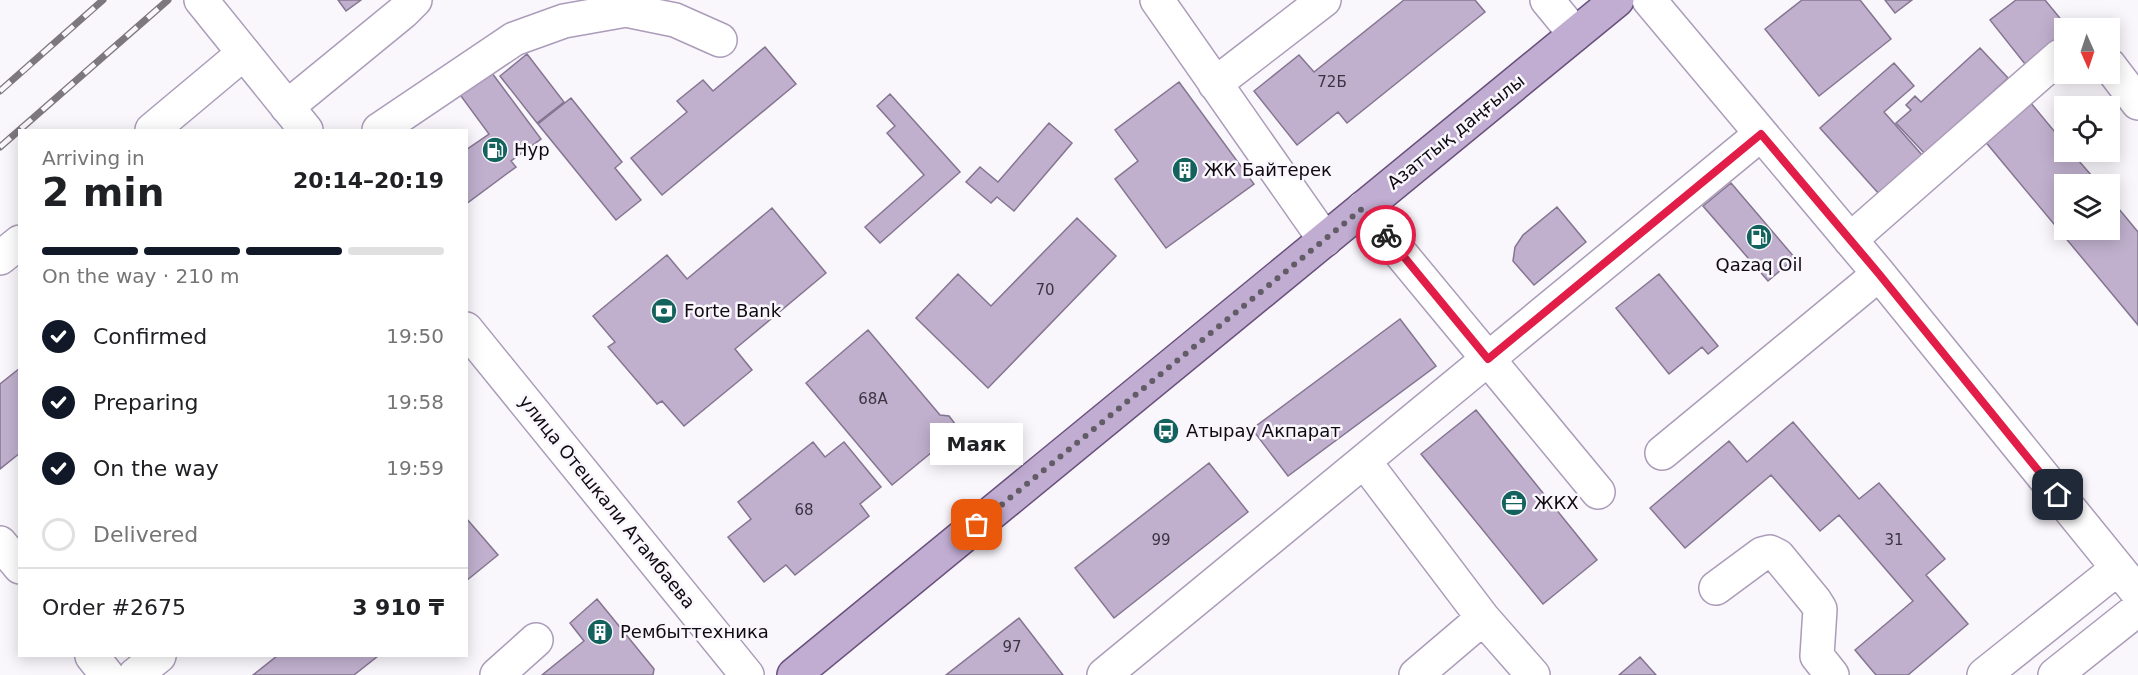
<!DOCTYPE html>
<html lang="en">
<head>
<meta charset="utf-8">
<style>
	body { margin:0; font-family:"DejaVu Sans",sans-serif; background:#f2f2f2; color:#202124; height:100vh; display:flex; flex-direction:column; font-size:22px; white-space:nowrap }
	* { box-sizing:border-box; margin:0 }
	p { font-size:20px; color:#757577 }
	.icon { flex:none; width:33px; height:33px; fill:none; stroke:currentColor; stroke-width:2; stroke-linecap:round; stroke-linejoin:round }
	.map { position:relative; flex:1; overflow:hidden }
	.drawer { position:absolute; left:18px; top:129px; width:450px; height:528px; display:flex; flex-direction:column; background:#fff; border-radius:0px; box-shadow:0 3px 15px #0003 }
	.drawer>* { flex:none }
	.needle { width:39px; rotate:177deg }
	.buttons { position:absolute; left:2054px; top:18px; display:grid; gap:12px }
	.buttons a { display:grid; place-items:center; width:66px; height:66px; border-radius:0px; background:#fff; box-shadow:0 3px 15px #0003; font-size:30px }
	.pin { position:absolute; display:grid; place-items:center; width:51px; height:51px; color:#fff; margin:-26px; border-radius:12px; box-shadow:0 3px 9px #0006 }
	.courier { position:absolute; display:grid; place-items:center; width:60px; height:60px; margin:-30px; border:4px solid #e11d48; border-radius:50%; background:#fff; color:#222; box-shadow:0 2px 8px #0007 }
	.bubble { position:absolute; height:42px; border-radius:0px; background:#fff; box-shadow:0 3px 15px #0003; font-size:20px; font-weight:600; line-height:42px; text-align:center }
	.overview em { font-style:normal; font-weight:600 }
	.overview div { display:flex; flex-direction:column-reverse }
	.overview { display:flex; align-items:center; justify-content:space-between; height:102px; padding:0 24px }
	h1 { font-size:39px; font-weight:600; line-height:45px }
	.bar { display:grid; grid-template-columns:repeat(4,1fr); gap:9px 6px; align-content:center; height:72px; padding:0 24px }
	.bar i { height:8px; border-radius:4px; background:#e0e0e0 }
	.bar .on { background:#111827 }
	.bar p { grid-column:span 4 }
	.line { display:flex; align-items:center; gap:15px; padding:0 24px; border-top:2px solid #e0e0e0 }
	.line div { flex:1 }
	ol { padding:0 24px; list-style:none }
	li { display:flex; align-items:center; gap:18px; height:66px }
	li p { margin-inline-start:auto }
	li .icon { padding:6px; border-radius:50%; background:#111827; color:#fff; stroke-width:4 }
	li:last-child { color:#757577 }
	li i { width:33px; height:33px; border:3px solid #e0e0e0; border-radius:50% }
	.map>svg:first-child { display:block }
	.building { fill:#c0b0ce; stroke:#847591; stroke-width:1.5 }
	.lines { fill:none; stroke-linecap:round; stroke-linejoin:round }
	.minor-casing { stroke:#ab9cb9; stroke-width:36 }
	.major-casing { stroke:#68507c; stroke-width:36 }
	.minor { stroke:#fff; stroke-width:33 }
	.major { stroke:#c1add2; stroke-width:33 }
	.rail-casing { stroke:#7d7880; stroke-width:7 }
	.rail { stroke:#f9f6fc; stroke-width:4.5; stroke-dasharray:14; stroke-linecap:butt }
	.done { stroke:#615c65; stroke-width:6; stroke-dasharray:0 10.8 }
	.route { stroke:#e11d48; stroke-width:8 }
	.labels { text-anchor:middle; stroke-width:5; stroke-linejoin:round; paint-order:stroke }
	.number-label { font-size:15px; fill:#3b3342 }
	.street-label { font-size:18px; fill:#0f0913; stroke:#f9f6fc }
	.poi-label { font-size:18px; fill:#0f0913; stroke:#f9f6fc; text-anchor:start }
</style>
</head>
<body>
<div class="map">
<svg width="2138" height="675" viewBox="0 0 2138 675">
	<rect width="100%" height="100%" fill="#f9f6fc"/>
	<!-- building -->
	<path class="building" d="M338 0H361L346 11Z
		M1404 0H1475L1485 12 1347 123 1338 112 1297 145 1254 91 1299 55 1314 72Z
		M1802 0H1860L1891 39 1819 96 1765 29Z
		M1885 0H1912L1895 13Z
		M2016 0H2045L2068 28H2064V33L2025 64 1990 20Z
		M765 47 796 84 662 195 631 158 687 112 677 101 703 80 713 91Z
		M1980 48 2008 78 1925 154 1896 123 1911 110 1906 105 1915 96 1921 102Z
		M527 54 564 102 537 123 500 76Z
		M1894 63 1914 86 1884 112 1922 155 1879 194 1820 128Z
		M489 69 541 139 511 161 516 167 466 204V150L489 134 458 92Z
		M1179 82 1254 184 1166 248 1115 179 1138 161 1115 130Z
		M890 94 960 172 880 243 865 227 924 175 887 133 895 126 877 106Z
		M571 98 622 162 615 168 641 200 616 220 538 124Z
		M2030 102 2064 143V152H2071L2099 184H2064V230H2109V197L2138 232V325L1984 140Z
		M1049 123 1072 143 1014 211 997 197 991 203 966 182 980 167 998 182Z
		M1731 183 1795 258 1768 281 1703 206Z
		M1557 207 1586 242 1534 285 1513 261 1515 247 1523 235Z
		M772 208 826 273 735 349 752 370 684 426 662 401 657 404 608 347 615 342 593 316 667 255 687 279Z
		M1077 218 1116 256 988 388 916 318 958 274 991 306Z
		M1659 274 1718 346 1708 354 1702 347 1669 374 1616 308Z
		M1400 319 1436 366 1288 476 1252 429Z
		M868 330 940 415 949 416 959 429 957 441 942 453 937 448 892 485 806 383Z
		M20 368V453L0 469V384Z
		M1476 410 1597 560 1543 604 1421 454Z
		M1793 422 1859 499 1879 483 1945 559 1926 575 1968 624 1908 675H1876L1855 650 1913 601 1839 515 1820 531 1771 475 1685 548 1650 508 1729 441 1747 462Z
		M813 442 825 457 844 442 881 487 860 504 869 516 795 575 786 565 764 582 728 537 751 519 738 502Z
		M1209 463 1248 512 1114 618 1075 568Z
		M466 518 498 555 466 581Z
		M597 599 654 669 653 675H542L584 641 570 623Z
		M1019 618 1063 675H946Z
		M277 656H378L354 675H253Z
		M1640 657 1656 675H1619Z"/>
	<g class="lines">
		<!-- minor casing -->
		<g class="minor-casing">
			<path id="minor" d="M201 0 306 130
				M1157 0 1325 240
				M1547 0 1575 34
				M1649 0 1879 274 2138 593
				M2109 65 2138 103
				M1215 84 1324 0
				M287 107 403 12 415 0
				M152 130 244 53
				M379 130 514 39 564 21 626 10 675 20 720 40
				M1363 208 1598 492
				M1850 240 2060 56 2064 55
				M0 258 20 242
				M466 329 747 675
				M1662 453 1879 274
				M1364 461 1483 618 1416 675
				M0 543 20 567
				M1716 588 1762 554 1770 552 1778 556 1815 601 1820 609 1817 656 1832 675
				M1483 618 1533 675
				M92 656 107 675
				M135 675 159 656
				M497 675 536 640
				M1104 675 1761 134
				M1984 675 2117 569
				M2055 675 2138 609"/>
		</g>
		<!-- major casing -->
		<g class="major-casing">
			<path id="major" d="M794 675 1617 0"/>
		</g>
		<!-- minor -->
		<use href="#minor" class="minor"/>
		<!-- major -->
		<use href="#major" class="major"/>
		<!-- rail casing -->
		<g class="rail-casing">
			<path id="rail" d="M0 91 103 0
				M0 147 168 0"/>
		</g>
		<!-- rail -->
		<use href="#rail" class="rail"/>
	</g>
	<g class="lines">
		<!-- done -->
		<path class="done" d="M977 525 1363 208 1386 235"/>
		<!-- route -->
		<path class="route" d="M1386 235 1488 359 1761 134 1879 274 2058 495"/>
	</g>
	<!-- icons -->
	<defs>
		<g id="fuel-disc" transform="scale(1.35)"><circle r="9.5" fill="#14625d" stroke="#f9f6fc"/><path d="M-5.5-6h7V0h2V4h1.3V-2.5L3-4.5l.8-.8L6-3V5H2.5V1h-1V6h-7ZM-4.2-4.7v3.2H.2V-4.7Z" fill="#fff"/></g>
		<g id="building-disc" transform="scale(1.35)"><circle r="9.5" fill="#14625d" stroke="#f9f6fc"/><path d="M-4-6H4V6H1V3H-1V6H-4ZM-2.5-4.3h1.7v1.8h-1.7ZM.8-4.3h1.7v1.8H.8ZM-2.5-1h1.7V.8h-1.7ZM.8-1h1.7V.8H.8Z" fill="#fff"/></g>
		<g id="bank-disc" transform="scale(1.35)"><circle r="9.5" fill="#14625d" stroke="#f9f6fc"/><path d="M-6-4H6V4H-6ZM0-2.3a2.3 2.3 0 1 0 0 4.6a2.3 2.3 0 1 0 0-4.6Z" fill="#fff"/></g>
		<g id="bus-disc" transform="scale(1.35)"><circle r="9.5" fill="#14625d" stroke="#f9f6fc"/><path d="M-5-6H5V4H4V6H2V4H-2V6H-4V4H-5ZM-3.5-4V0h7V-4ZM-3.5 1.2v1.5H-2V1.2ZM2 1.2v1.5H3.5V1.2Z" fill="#fff"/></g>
		<g id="office-disc" transform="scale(1.35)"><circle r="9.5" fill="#14625d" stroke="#f9f6fc"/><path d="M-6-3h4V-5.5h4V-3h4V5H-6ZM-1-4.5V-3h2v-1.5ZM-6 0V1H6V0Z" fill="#fff"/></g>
	</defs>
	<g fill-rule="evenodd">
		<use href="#fuel-disc" x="495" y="150"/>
		<use href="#building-disc" x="1185" y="170"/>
		<use href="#fuel-disc" x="1759" y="237"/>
		<use href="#bank-disc" x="664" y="311"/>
		<use href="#bus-disc" x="1166" y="431"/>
		<use href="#office-disc" x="1514" y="503"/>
		<use href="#building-disc" x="600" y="632"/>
	</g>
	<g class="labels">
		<!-- number labels -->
		<g class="number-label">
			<text x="1332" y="87">72Б</text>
			<text x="1045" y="295">70</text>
			<text x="873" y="404">68А</text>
			<text x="804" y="515">68</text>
			<text x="1161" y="545">99</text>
			<text x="1894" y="545">31</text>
			<text x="1012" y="652">97</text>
		</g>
		<!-- street labels -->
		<g class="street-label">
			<text transform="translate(1456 132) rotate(-39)" y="6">Азаттық даңғылы</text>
			<text transform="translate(607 502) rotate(51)" y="6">улица Отешкали Атамбаева</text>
		</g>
		<!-- poi labels -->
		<g class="poi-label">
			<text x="514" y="156">Нур</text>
			<text x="1204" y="176">ЖК Байтерек</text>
			<text x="1759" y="271" text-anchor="middle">Qazaq Oil</text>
			<text x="684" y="317">Forte Bank</text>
			<text x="1186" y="437">Атырау Акпарат</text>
			<text x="1534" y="509">ЖКХ</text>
			<text x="620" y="638">Рембыттехника</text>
		</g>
	</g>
</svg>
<div class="buttons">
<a><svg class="needle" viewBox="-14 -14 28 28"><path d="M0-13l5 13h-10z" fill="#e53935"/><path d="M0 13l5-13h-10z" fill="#757577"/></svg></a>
<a><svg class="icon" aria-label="locate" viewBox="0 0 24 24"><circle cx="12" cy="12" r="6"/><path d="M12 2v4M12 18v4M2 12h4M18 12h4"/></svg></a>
<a><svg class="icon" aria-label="layers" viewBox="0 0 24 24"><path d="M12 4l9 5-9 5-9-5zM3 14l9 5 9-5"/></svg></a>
</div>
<div class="pin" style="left:977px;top:525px;background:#ea580c"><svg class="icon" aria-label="bag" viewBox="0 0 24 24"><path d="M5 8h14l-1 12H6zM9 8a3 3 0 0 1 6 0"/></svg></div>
<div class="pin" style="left:2058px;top:495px;background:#1f2937"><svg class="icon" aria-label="home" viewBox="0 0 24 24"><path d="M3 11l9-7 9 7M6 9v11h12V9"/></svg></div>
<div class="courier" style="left:1386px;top:235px"><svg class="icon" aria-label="bike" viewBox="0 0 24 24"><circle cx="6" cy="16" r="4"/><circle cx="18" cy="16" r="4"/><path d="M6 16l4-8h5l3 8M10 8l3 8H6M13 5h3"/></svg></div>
<div class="bubble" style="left:930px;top:423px;width:93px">Маяк</div>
<section class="drawer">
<div class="overview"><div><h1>2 min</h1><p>Arriving in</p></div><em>20:14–20:19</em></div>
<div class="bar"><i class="on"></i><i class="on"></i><i class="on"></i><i></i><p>On the way · 210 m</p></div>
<ol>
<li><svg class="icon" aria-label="check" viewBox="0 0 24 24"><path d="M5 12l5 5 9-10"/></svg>Confirmed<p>19:50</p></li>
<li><svg class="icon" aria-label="check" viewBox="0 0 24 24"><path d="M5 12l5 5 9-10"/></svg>Preparing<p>19:58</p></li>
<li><svg class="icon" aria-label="check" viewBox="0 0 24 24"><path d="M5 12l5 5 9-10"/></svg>On the way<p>19:59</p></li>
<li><i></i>Delivered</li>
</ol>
<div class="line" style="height:78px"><div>Order #2675</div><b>3 910 ₸</b></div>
</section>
</div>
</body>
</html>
